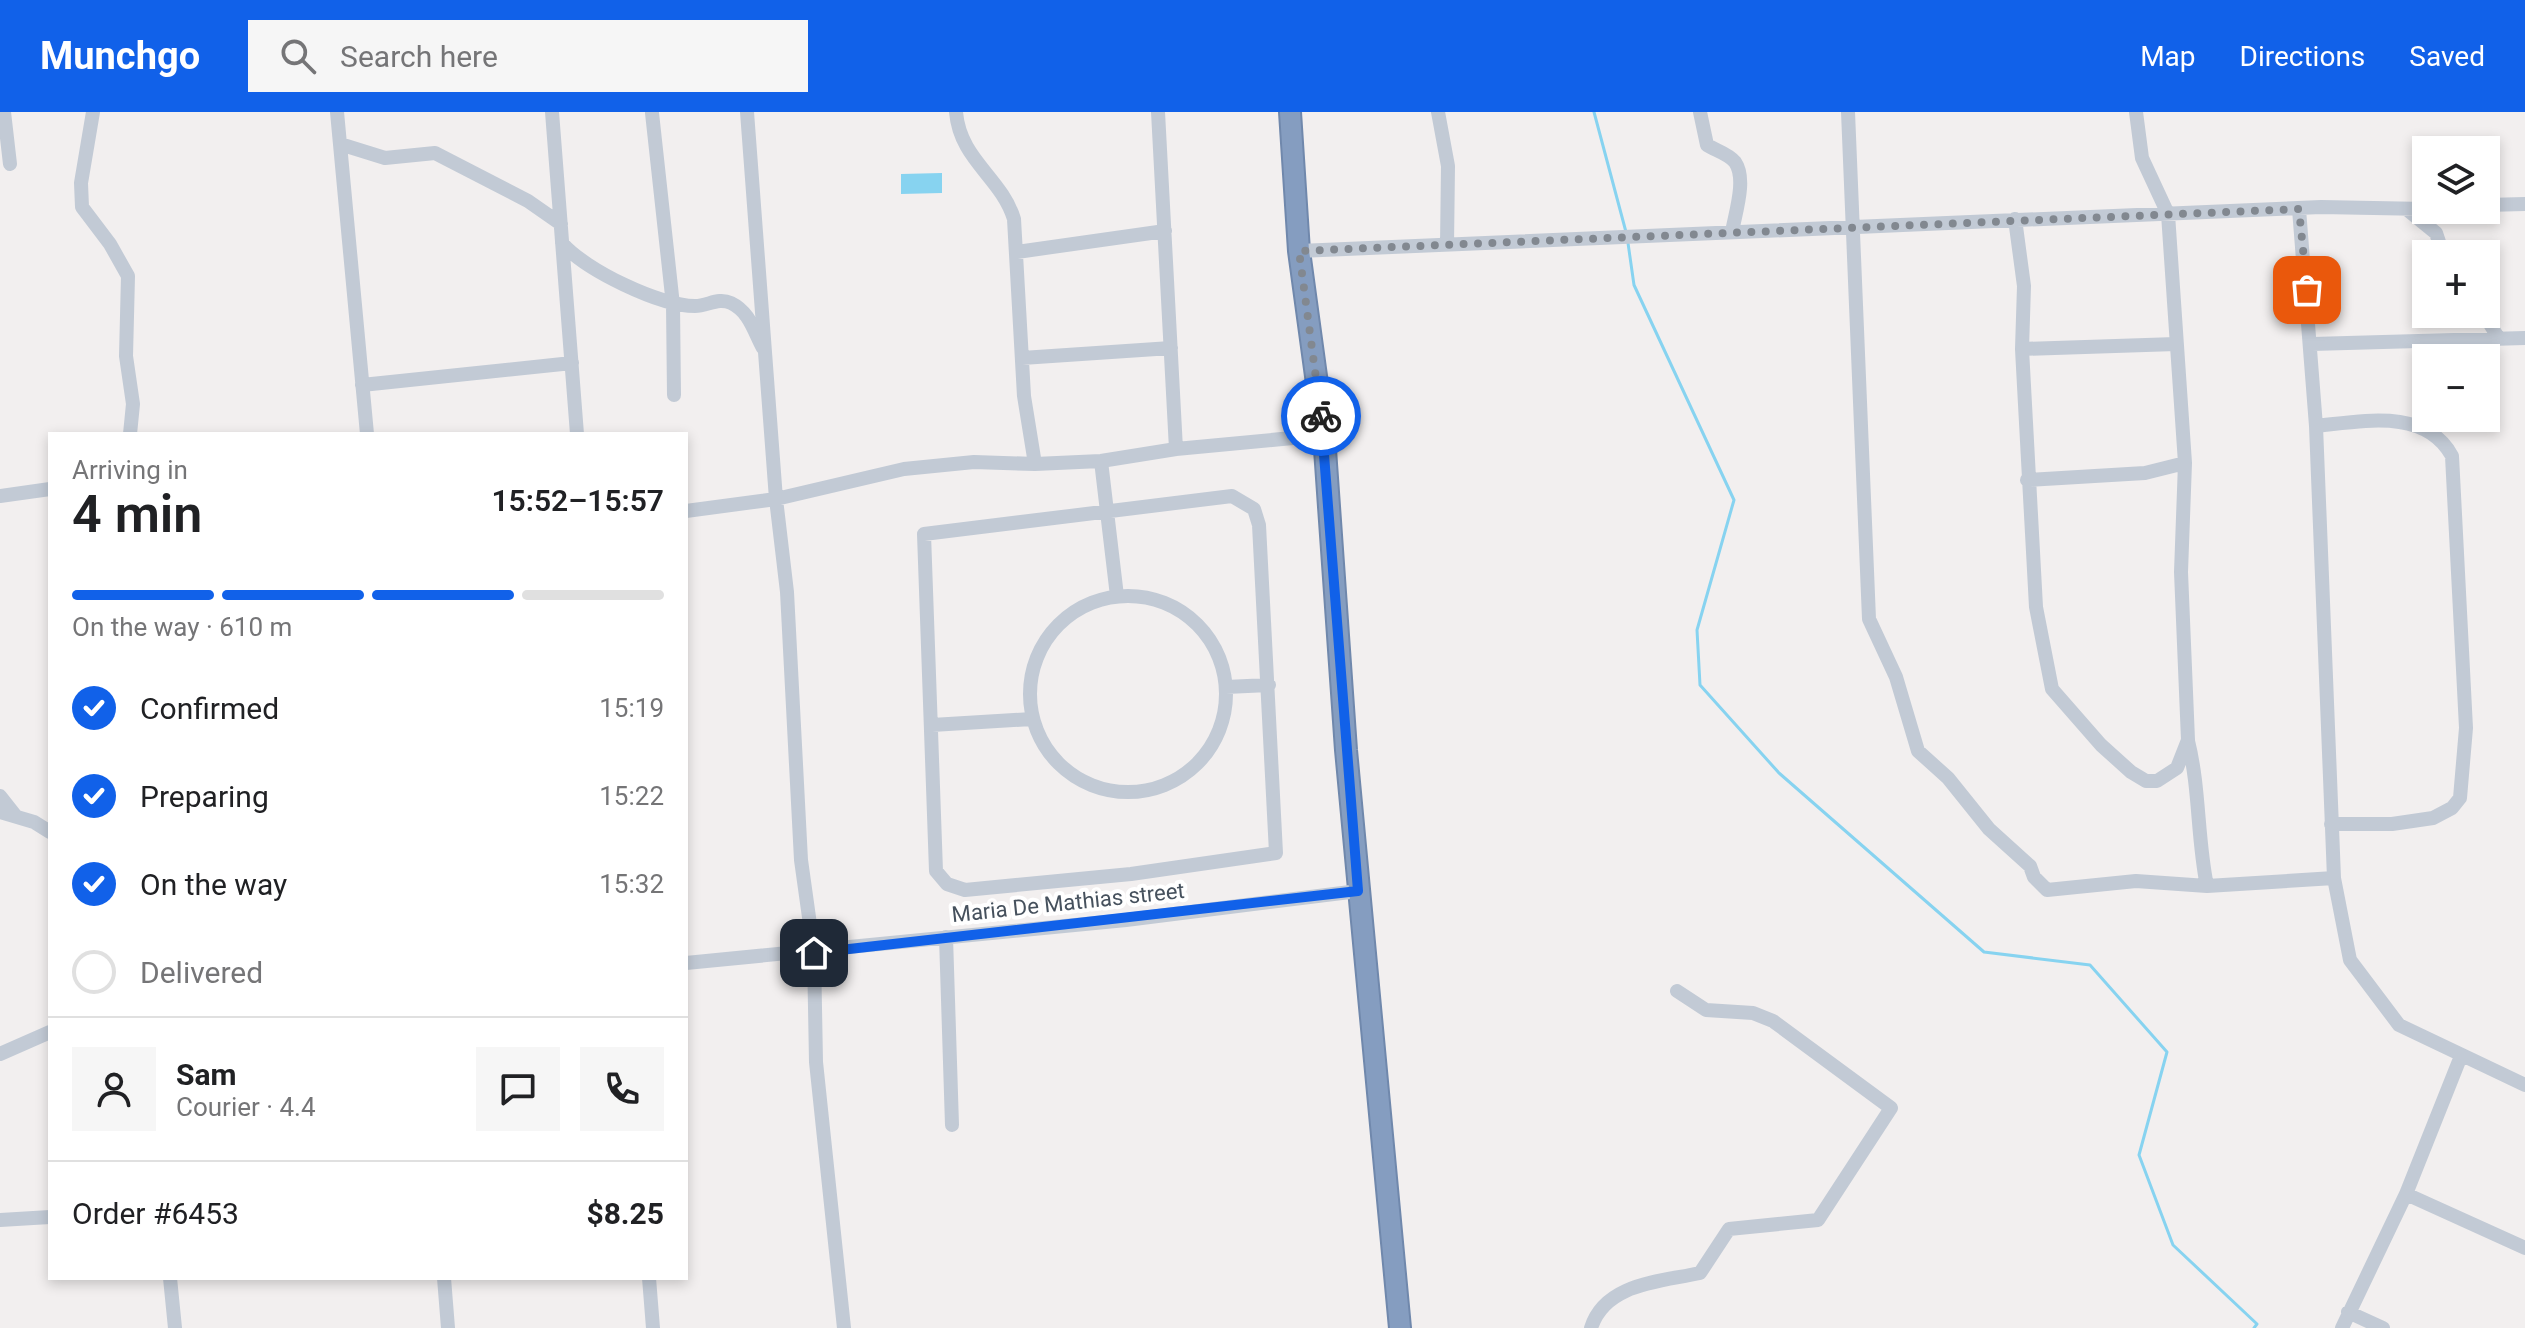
<!DOCTYPE html>
<html lang="en">
<head>
<meta charset="utf-8">
<style>
	body { margin:0; font-family:Roboto,sans-serif; background:#f6f6f6; color:#202124; height:100vh; display:flex; flex-direction:column; font-size:30px; white-space:nowrap }
	* { box-sizing:border-box; margin:0 }
	p { font-size:26px; color:#757577 }
	.icon { flex:none; width:44px; height:44px; fill:none; stroke:currentColor; stroke-width:2; stroke-linecap:round; stroke-linejoin:round }
	.map { position:relative; flex:1; overflow:hidden }
	.side { position:absolute; left:48px; top:320px; width:640px; height:848px; display:flex; flex-direction:column; background:#fff; border-radius:0px; box-shadow:0 4px 12px #0003 }
	.side>* { flex:none }
	.controls { position:absolute; left:2412px; top:24px; display:grid; gap:16px }
	.controls a { display:grid; place-items:center; width:88px; height:88px; border-radius:0px; background:#fff; box-shadow:0 4px 12px #0003; font-size:40px }
	.pin { position:absolute; display:grid; place-items:center; width:68px; height:68px; color:#fff; margin:-34px; border-radius:16px; box-shadow:0 4px 12px #0006 }
	.courier { position:absolute; display:grid; place-items:center; width:80px; height:80px; margin:-40px; border:6px solid #1161e9; border-radius:50%; background:#fff; color:#222; box-shadow:0 2px 10px #0007 }
	.headline em { font-style:normal; font-weight:600 }
	.headline div { display:flex; flex-direction:column-reverse }
	.headline { display:flex; align-items:center; justify-content:space-between; height:136px; padding:0 24px }
	h1 { font-size:52px; font-weight:600; line-height:60px }
	.bar { display:grid; grid-template-columns:repeat(4,1fr); gap:12px 8px; align-content:center; height:96px; padding:0 24px }
	.bar i { height:10px; border-radius:6px; background:#e0e0e0 }
	.bar .active { background:#1161e9 }
	.bar p { grid-column:span 4 }
	.line { display:flex; align-items:center; gap:20px; padding:0 24px; border-top:2px solid #e0e0e0 }
	.line div { flex:1 }
	.round { display:grid; place-items:center; flex:none; width:84px; height:84px; border-radius:0px; background:#f6f6f6 }
	ol { padding:0 24px; list-style:none }
	li { display:flex; align-items:center; gap:24px; height:88px }
	li p { margin-inline-start:auto }
	li .icon { padding:8px; border-radius:50%; background:#1161e9; color:#fff; stroke-width:4 }
	li:last-child { color:#757577 }
	li i { width:44px; height:44px; border:4px solid #e0e0e0; border-radius:50% }
	header { display:flex; align-items:center; gap:48px; box-sizing:border-box; height:112px; padding:0 40px; background:#1161e9; color:#fff }
	header strong { font-size:38px }
	nav { display:flex; gap:44px; margin-inline-start:auto; font-size:28px }
	.search { width:560px; height:72px; background:#f6f6f6; display:flex; align-items:center; gap:20px; box-sizing:border-box; padding:0 28px; border-radius:0px; color:#757577; font-size:30px }
	.map>svg:first-child { display:block }
	.water { fill:#87d3f0 }
	.lines { fill:none; stroke-linecap:round; stroke-linejoin:round }
	.stream { stroke:#87d3f0; stroke-width:3 }
	.highway-casing { stroke:#7088ac; stroke-width:24 }
	.minor { stroke:#c2cad5; stroke-width:14 }
	.highway { stroke:#859dc0; stroke-width:20 }
	.done { stroke:#828890; stroke-width:8; stroke-dasharray:0 14.4 }
	.route { stroke:#1161e9; stroke-width:10 }
	.labels { text-anchor:middle; stroke-width:8; stroke-linejoin:round; paint-order:stroke }
	.street-label { font-size:22px; fill:#46515d; stroke:#fff }
</style>
</head>
<body>
<header>
<strong>Munchgo</strong>
<div class="search"><svg class="icon" aria-label="search" viewBox="0 0 24 24"><circle cx="10" cy="10" r="6"/><path d="M15 15l6 6"/></svg>Search here</div>
<nav><a>Map</a><a>Directions</a><a>Saved</a></nav>
</header>
<div class="map">
<svg width="2525" height="1216" viewBox="0 0 2525 1216">
	<rect width="100%" height="100%" fill="#f2efef"/>
	<!-- water -->
	<path class="water" d="M942 61V81L901 82V62Z"/>
	<g class="lines">
		<!-- stream -->
		<path class="stream" d="M1594 0 1626 120
			M1628 131 1634 173 1734 388 1697 518 1700 573 1779 661 1984 840 2090 853 2167 940 2139 1043 2173 1133 2257 1212 2254 1216"/>
		<!-- highway casing -->
		<g class="highway-casing">
			<path id="highway" d="M1290 0 1299 139 1324 323 1346 638 1400 1216"/>
		</g>
		<!-- minor -->
		<path class="minor" d="M4 0 10 52
			M93 0 81 71 82 95 110 132 128 164 126 244 133 292 130 322
			M337 0 367 322
			M552 0 577 322
			M747 0 776 387 787 480 801 748 814 841 816 950 844 1216
			M956 0C960 48 1001 65 1014 107L1024 284 1035 352
			M1158 0 1176 337
			M1438 0 1448 54 1447 133
			M1700 0 1707 33C1715 38 1729 42 1735 50 1747 67 1735 102 1732 120
			M1848 0 1869 507 1896 565 1918 639 1948 666 1989 717 2030 754 2034 765 2047 778 2136 769 2207 774 2334 766
			M652 1 673 193 674 283
			M340 32 385 46 435 41 528 89 561 112
			M2486 93 2525 92
			M2299 97 2316 314 2334 766 2350 848 2399 913 2525 973
			M2409 99 2436 121 2443 142
			M2015 107 2024 174 2022 237 2036 495 2052 577 2101 633 2131 660 2146 669H2157L2177 656 2188 628 2181 460 2185 351 2168 102 2142 46 2136 0
			M562 131C585 158 660 194 695 194 708 194 718 185 731 191 750 200 754 220 763 236
			M1299 139 2321 95 2426 97
			M1017 140 1165 119
			M2484 202 2499 227
			M2312 232 2525 226
			M2022 237 2176 232
			M1022 246 1171 236
			M362 273 572 251
			M2316 314C2364 309 2426 296 2452 344L2466 616 2460 686 2452 696 2433 706 2392 712H2331
			M1101 349 1117 484
			M2027 368 2145 361 2185 351
			M0 384 50 377
			M1232 384 1254 397 1259 413 1276 741 1131 762 965 778 947 772 936 759 924 422Z
			M686 399 776 387 904 357 974 350 1035 352 1101 349 1176 337 1324 323
			M1030 582a98 98 0 1 1 196 0a98 98 0 1 1-196 0Z
			M1226 575 1269 573
			M932 613 1032 607
			M2188 629C2200 677 2197 726 2207 774
			M0 684 15 703
			M0 700 34 710 50 720
			M946 825 952 1013
			M686 851 1126 808 1358 779
			M0 942 50 920
			M2406 1082 2525 1136
			M0 1108 50 1105
			M170 1166 175 1216
			M444 1166 448 1216
			M649 1166 653 1216
			M2348 1200 2383 1216
			M1591 1216C1605 1171 1660 1170 1700 1161L1729 1117 1818 1108 1891 996 1773 909 1753 901 1706 898 1677 879
			M2342 1216 2406 1082 2461 944"/>
		<!-- highway -->
		<use href="#highway" class="highway"/>
	</g>
	<g class="lines">
		<!-- done -->
		<path class="done" d="M1321 304 1299 139 2299 97 2307 178"/>
		<!-- route -->
		<path class="route" d="M814 841 1358 779 1321 304"/>
	</g>
	<g class="labels">
		<!-- street labels -->
		<g class="street-label">
			<text transform="translate(1068 790) rotate(-6)" y="8">Maria De Mathias street</text>
		</g>
	</g>
</svg>
<div class="controls">
<a><svg class="icon" aria-label="layers" viewBox="0 0 24 24"><path d="M12 4l9 5-9 5-9-5zM3 14l9 5 9-5"/></svg></a>
<a>+</a>
<a>−</a>
</div>
<div class="pin" style="left:2307px;top:178px;background:#ea580c"><svg class="icon" aria-label="bag" viewBox="0 0 24 24"><path d="M5 8h14l-1 12H6zM9 8a3 3 0 0 1 6 0"/></svg></div>
<div class="pin" style="left:814px;top:841px;background:#1f2937"><svg class="icon" aria-label="home" viewBox="0 0 24 24"><path d="M3 11l9-7 9 7M6 9v11h12V9"/></svg></div>
<div class="courier" style="left:1321px;top:304px"><svg class="icon" aria-label="bike" viewBox="0 0 24 24"><circle cx="6" cy="16" r="4"/><circle cx="18" cy="16" r="4"/><path d="M6 16l4-8h5l3 8M10 8l3 8H6M13 5h3"/></svg></div>
<section class="side">
<div class="headline"><div><h1>4 min</h1><p>Arriving in</p></div><em>15:52–15:57</em></div>
<div class="bar"><i class="active"></i><i class="active"></i><i class="active"></i><i></i><p>On the way · 610 m</p></div>
<ol>
<li><svg class="icon" aria-label="check" viewBox="0 0 24 24"><path d="M5 12l5 5 9-10"/></svg>Confirmed<p>15:19</p></li>
<li><svg class="icon" aria-label="check" viewBox="0 0 24 24"><path d="M5 12l5 5 9-10"/></svg>Preparing<p>15:22</p></li>
<li><svg class="icon" aria-label="check" viewBox="0 0 24 24"><path d="M5 12l5 5 9-10"/></svg>On the way<p>15:32</p></li>
<li><i></i>Delivered</li>
</ol>
<div class="line" style="height:144px"><a class="round"><svg class="icon" aria-label="person" viewBox="0 0 24 24"><circle cx="12" cy="8" r="4"/><path d="M4 21q1-7 8-7t8 7"/></svg></a><div><b>Sam</b><p>Courier · 4.4</p></div><a class="round"><svg class="icon" aria-label="chat" viewBox="0 0 24 24"><path d="M4 5h16v11H9l-5 4z"/></svg></a><a class="round"><svg class="icon" aria-label="phone" viewBox="0 0 24 24"><path d="M5 4h4l2 5-3 2q2 4 5 5l2-3 5 2v4C11 20 4 13 5 4z"/></svg></a></div>
<div class="line" style="height:104px"><div>Order #6453</div><b>$8.25</b></div>
</section>
</div>
</body>
</html>
